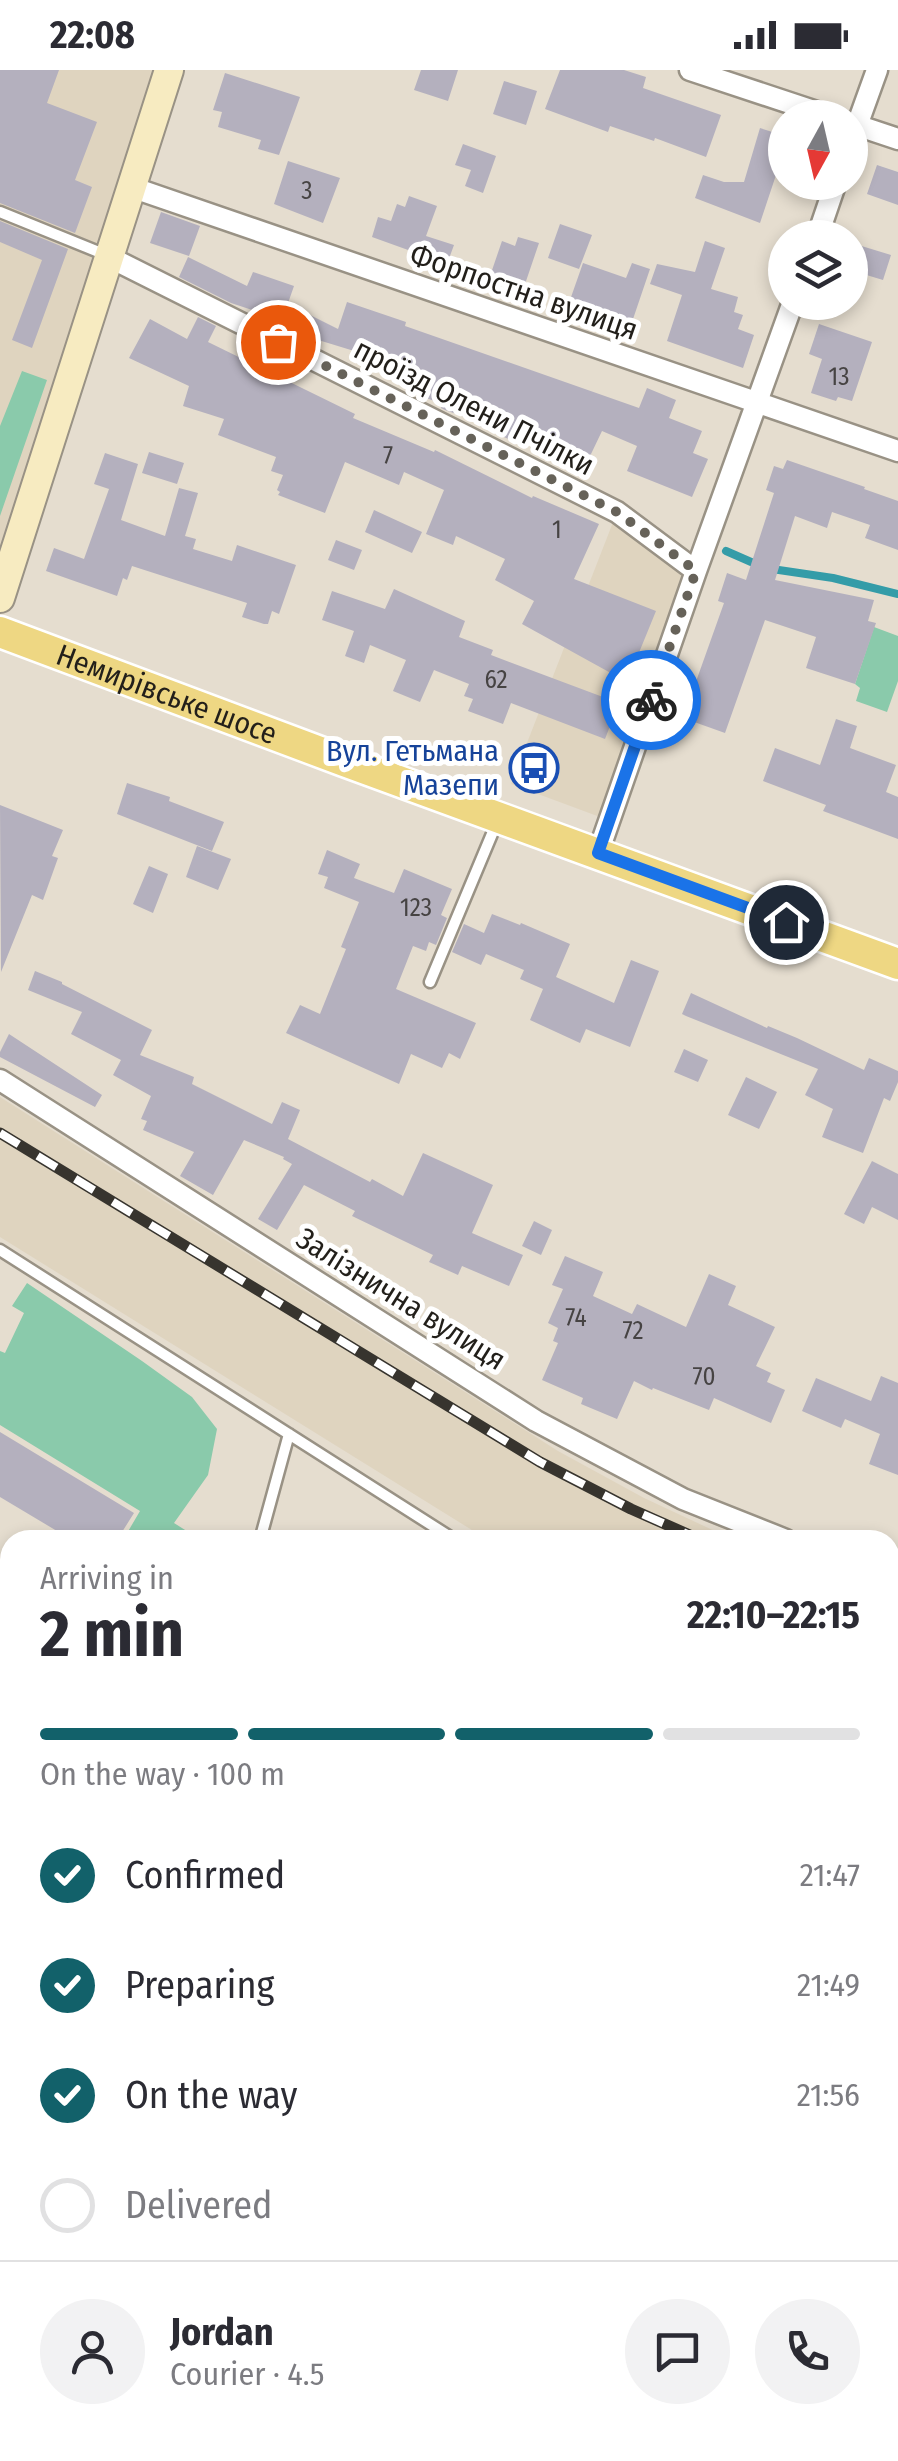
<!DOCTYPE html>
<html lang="en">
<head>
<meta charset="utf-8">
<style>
	body { margin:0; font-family:"Fira Sans Condensed",sans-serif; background:#f2f2f3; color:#2b2b33; height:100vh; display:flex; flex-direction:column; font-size:38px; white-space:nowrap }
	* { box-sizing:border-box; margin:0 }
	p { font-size:32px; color:#7c7c81 }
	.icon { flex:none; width:55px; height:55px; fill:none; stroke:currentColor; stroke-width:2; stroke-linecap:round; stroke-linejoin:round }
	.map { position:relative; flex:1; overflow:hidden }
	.drawer { position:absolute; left:0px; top:1460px; width:900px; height:932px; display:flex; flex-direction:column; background:#fff; border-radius:30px 30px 0 0; box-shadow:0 5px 15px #0003 }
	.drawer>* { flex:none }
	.needle { width:65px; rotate:188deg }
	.tools { position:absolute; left:768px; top:30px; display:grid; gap:20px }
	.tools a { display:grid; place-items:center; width:100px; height:100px; border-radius:50%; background:#fff; box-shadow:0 5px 15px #0003; font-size:50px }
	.pin { position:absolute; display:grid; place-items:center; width:85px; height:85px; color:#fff; margin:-42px; border:5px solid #fff; border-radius:50%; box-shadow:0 2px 10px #0007 }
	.courier { position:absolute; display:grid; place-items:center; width:100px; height:100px; margin:-50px; border:8px solid #1a73e8; border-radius:50%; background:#fff; color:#222; box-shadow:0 2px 12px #0007 }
	.summary em { font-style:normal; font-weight:700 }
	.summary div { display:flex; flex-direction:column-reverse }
	.summary { display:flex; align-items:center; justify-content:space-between; height:170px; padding:0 40px }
	h1 { font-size:65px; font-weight:700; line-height:75px }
	.bar { display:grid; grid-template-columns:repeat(4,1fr); gap:15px 10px; align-content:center; height:120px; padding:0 40px }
	.bar i { height:12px; border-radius:8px; background:#e1e1e2 }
	.bar .on { background:#12616a }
	.bar p { grid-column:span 4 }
	.line { display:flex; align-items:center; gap:25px; padding:0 40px; border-top:2px solid #e1e1e2 }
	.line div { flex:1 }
	.round { display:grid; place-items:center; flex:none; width:105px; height:105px; border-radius:52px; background:#f2f2f3 }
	ol { padding:0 40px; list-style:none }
	li { display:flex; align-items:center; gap:30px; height:110px }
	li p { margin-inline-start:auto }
	li .icon { padding:10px; border-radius:50%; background:#12616a; color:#fff; stroke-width:4 }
	li:last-child { color:#7c7c81 }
	li i { width:55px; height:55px; border:5px solid #e1e1e2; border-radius:50% }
	.status { display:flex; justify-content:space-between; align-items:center; height:70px; padding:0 50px; background:#fff; direction:ltr }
	.status svg { height:28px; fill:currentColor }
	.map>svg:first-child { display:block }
	.built { fill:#dfd4bf }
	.industrial { fill:#decee0 }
	.green { fill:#8acaab }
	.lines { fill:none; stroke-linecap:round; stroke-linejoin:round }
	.stream { stroke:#349ca8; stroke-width:8 }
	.building { fill:#b4b0be }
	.lane-casing { stroke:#999285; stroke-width:15 }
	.street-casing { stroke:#999285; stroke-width:25 }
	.secondary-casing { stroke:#999285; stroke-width:32 }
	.primary-casing { stroke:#fff; stroke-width:35 }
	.lane { stroke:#fff; stroke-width:10 }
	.street { stroke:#fff; stroke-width:20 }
	.secondary { stroke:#f7ebc1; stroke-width:28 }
	.primary { stroke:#eed783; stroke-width:30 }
	.rail-casing { stroke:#37342e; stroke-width:11 }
	.rail { stroke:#fff; stroke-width:8; stroke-dasharray:22; stroke-linecap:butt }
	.done { stroke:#666259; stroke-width:10; stroke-dasharray:0 18 }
	.route { stroke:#1a73e8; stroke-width:12 }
	.labels { text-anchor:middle; stroke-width:10; stroke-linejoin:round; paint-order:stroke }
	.number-label { font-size:25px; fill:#464343 }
	.street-label { font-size:30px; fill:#221f1a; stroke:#fff }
	.transit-label { font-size:30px; fill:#164399; stroke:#fff; text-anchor:end }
</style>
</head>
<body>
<div class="status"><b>22:08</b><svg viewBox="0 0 49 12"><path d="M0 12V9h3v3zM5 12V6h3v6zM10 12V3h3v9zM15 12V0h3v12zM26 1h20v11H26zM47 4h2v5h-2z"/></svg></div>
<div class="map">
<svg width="898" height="2391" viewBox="0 0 898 2391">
	<rect width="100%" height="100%" fill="#e5ddcf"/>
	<!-- built -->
	<path class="built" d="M0 0H169L0 486Z
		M617 442 696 501 600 747 511 714Z
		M0 1027 558 1381 644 1428 734 1470H488L0 1167Z
		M0 1693 10 1696V1837L0 1834Z"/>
	<!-- industrial -->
	<path class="industrial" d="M0 1834 10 1837V2382L658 2383 656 2391H0Z"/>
	<!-- green -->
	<path class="green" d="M22 301 47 310 0 446V356Z
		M874 557 898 566V611L887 642 856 631 860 618 855 614Z
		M27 1213 142 1291 192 1327 217 1359 208 1405 174 1453 201 1470H123L140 1441 0 1355V1281L5 1283 24 1243 12 1236Z
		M0 1588 10 1593V1696L0 1693Z"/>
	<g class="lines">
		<!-- stream -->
		<path class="stream" d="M726 481 758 495
			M772 499 833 508 898 524"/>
	</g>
	<!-- building -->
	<path class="building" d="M0 0H59L47 33 97 52 75 110 92 117 75 163 0 133Z
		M421 0H458L448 31 414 20Z
		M560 0H624L646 7 643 18 721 45 706 87 655 68 654 71 610 56 608 62 545 39Z
		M225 3 300 27 279 85 258 79 261 70 218 57 222 42 213 40Z
		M504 11 537 21 526 55 493 44Z
		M760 58 785 66V108L776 105 760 153 695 128 703 105 724 112H744Z
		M463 74 496 86 483 123 465 116 471 100 455 95Z
		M288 91 340 108 323 153 274 134Z
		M877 95 898 102V135L867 124Z
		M409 126 437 136 426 166 454 175 447 194 372 167 378 147 391 151 397 134 405 137Z
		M161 142 200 156 189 186 150 173Z
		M0 151 68 179 32 278 12 270 42 190 0 172Z
		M560 154 592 165 579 199 548 188Z
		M518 167 539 173 523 220 489 209 502 171 515 176Z
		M705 171 725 178 711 219 738 227 734 242 743 245 738 259 754 265 743 298 667 271 682 225 650 214 657 194 695 202Z
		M855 174 891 185 883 210 850 200V191Z
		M188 187 247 216 253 202 294 216 287 236 297 241 292 253 231 233 179 207Z
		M583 193 626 208 632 193 650 199 632 252 570 230Z
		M347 232 406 252 405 256 639 338 647 318 676 330 669 348 702 361 693 383 708 389 692 427 627 401 637 376 602 361 581 405 562 396 567 385 515 367 513 371 478 355 479 352 445 340 441 338 442 334 408 321 413 309 374 297 377 288 315 269 292 257 300 240 338 259Z
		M198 247 216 256 208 272 355 344 353 348 434 382 435 380 532 428 533 426 599 454 574 509 656 541 627 612 522 554 534 531 495 510 505 489 456 466 453 475 426 464 444 420 404 402 399 415 345 392 325 443 278 425 280 422 277 420 283 405 271 401 276 387 218 365 224 349 183 336 189 316 129 288 150 249 187 269Z
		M819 254 872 272 852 331 838 327 836 331 811 323 822 289 809 284Z
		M149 382 184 393 177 414 142 403Z
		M105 383 138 394 121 450 165 466 179 418 198 423 185 466 196 469 193 479 232 491 237 475 296 495 279 544 272 541 268 554H264L242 547 247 533 132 496 127 510 123 508 117 526 46 501 54 478 84 489 109 419 94 414Z
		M787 390 865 417 864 419 898 431V480L865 468 870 455 832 442 827 458 795 446 775 510 874 530 868 551 876 553 855 614 806 598 816 567 765 550 725 663 683 648 724 533 718 531 727 503 746 510 774 423 766 420 774 396 783 399Z
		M374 440 422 462 412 483 365 462Z
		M336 470 362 480 354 500 328 490Z
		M394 519 465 551 459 567 493 580 491 585 619 633 605 669 511 633 503 654 468 641 473 629 464 626 469 614 434 600 420 632 393 621 406 590 370 575 364 593 345 586 354 561 322 550 332 521 385 539Z
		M836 649 857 656 850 678 896 695 886 722 898 727V769L823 741 826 735 763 711 775 678 820 695Z
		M127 713 170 727 169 731 224 752 212 781 117 744Z
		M0 735 63 760 52 786 58 788 43 830 32 825 1 902Z
		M197 776 231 789 218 820 186 807Z
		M327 780 360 794 354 808 394 823 404 799 452 819 441 845 447 848 436 875 429 872 426 881 413 876 396 919 476 953 460 989 449 983 442 998 411 984 399 1014 286 963 300 935 320 944 346 879 341 877 359 832 324 818 328 807 318 804Z
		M149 796 168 804 153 843 133 834Z
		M492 844 520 855 521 853 570 874 556 907 614 933 631 890 659 901 630 977 586 959 580 973 530 950 543 919 520 909 524 900 486 884 481 895 452 882 464 854 484 863Z
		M35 901 62 912V914L152 960 140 985 194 1007 192 1014 272 1054 282 1032 300 1040 288 1069 370 1112 372 1109 403 1126 423 1083 493 1115 472 1163 523 1185 509 1216 462 1196 458 1205 429 1192 433 1185 352 1146 355 1141 304 1115 277 1160 258 1149 292 1094 283 1089 284 1087 244 1070 213 1125 180 1106 194 1082 143 1060 147 1051 141 1049 151 1026 113 1005 121 990 71 964 82 942 28 920Z
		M691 923 767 958 768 956 797 968 864 1000 869 988 898 1001V1012L890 1031 884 1028 863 1083 822 1067 833 1039 805 1025 818 999 686 946 682 944Z
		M9 964 102 1025 95 1037 0 987V982Z
		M684 979 708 990 698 1012 674 1002Z
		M746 1007 777 1022 759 1059 728 1045Z
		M872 1091 898 1104V1150L872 1137 864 1154 844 1144Z
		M534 1151 552 1160 541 1185 522 1176Z
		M565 1186 603 1202 593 1226 632 1244 637 1234 686 1257 709 1204 736 1216 728 1235 775 1257 756 1296 771 1303 767 1312 785 1320 771 1353 714 1328 709 1340 653 1318 652 1320 634 1311 617 1349 581 1334 583 1328 542 1310 558 1273 553 1271 558 1258 548 1253 563 1219 552 1215Z
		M881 1306 898 1313V1405L869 1394 880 1364 845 1349 841 1358 802 1341 816 1308 871 1331Z
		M0 1362 134 1443 117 1470H72L0 1427Z"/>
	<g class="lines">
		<!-- lane casing -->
		<g class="lane-casing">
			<path id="lane" d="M0 142 106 185
				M430 912 497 752
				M0 1180 455 1470
				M260 1470 289 1364
				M890 1709 898 1668
				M890 1798 898 1800
				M0 1859H10
				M0 1991 10 1994
				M890 1993 898 1995
				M890 2116 898 2118
				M890 2211 898 2213
				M540 2382 545 2391
				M755 2391 758 2382"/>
		</g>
		<!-- street casing -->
		<g class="street-casing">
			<path id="street" d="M690 0 835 48
				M850 53 898 69
				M850 75 877 0
				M131 117 898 381
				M817 168 836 112
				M109 187 617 442 696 501
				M598 783 696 501 793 232
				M0 1010 536 1351 683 1429 786 1470
				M890 1504 898 1506"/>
		</g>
		<!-- secondary casing -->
		<g class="secondary-casing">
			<path id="secondary" d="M0 528 169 0"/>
		</g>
		<!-- primary casing -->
		<g class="primary-casing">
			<g id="primary">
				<path id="s1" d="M0 562 344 691 898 894"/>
			</g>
		</g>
		<!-- lane -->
		<use href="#lane" class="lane"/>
		<!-- street -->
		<use href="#street" class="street"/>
		<!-- secondary -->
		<use href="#secondary" class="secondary"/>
		<!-- primary -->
		<use href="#primary" class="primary"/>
		<!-- rail casing -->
		<g class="rail-casing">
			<path id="rail" d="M0 1063 540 1392 631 1439 701 1470
				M890 1538 898 1540"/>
		</g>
		<!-- rail -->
		<use href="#rail" class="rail"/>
	</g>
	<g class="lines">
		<!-- done -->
		<path class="done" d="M278 272 617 442 696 501 651 630"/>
		<!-- route -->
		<path class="route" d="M651 630 598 783 786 852"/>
	</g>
	<!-- icons -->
	<defs>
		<g id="bus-ring" transform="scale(2.5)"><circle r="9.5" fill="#fff" stroke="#1a4fb4" stroke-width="1.5"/><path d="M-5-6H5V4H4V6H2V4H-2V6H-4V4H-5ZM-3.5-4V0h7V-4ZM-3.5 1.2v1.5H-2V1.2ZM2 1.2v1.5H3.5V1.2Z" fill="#1a4fb4"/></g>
	</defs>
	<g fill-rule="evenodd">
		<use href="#bus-ring" x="534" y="698"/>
	</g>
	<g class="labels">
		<!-- number labels -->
		<g class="number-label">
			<text x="307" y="129">3</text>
			<text x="839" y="315">13</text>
			<text x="388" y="394">7</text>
			<text x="557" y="468">1</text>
			<text x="496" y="618">62</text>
			<text x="416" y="846">123</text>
			<text x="576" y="1256">74</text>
			<text x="633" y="1269">72</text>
			<text x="704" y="1315">70</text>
		</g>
		<!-- street labels -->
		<g class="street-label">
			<text transform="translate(524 222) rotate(19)" y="10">Форпостна вулиця</text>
			<text transform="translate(474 337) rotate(27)" y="10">проїзд Олени Пчілки</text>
			<text dy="10" stroke="none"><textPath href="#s1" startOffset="178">Немирівське шосе</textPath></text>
			<text transform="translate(401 1229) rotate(32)" y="10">Залізнична вулиця</text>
		</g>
		<!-- transit labels -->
		<g class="transit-label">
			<text x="499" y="691">Вул. Гетьмана<tspan x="499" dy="34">Мазепи</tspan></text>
		</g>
	</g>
</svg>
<div class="tools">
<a><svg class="needle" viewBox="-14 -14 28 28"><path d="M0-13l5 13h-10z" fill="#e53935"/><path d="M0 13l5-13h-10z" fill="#7c7c81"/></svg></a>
<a><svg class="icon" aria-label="layers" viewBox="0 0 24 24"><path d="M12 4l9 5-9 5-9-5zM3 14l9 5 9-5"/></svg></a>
</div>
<div class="pin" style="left:278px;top:272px;background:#ea580c"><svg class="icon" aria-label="bag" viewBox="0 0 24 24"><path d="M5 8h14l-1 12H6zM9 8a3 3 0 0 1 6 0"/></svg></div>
<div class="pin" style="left:786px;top:852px;background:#1f2937"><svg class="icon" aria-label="home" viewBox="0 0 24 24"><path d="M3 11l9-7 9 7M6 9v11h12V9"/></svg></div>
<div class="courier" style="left:651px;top:630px"><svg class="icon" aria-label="bike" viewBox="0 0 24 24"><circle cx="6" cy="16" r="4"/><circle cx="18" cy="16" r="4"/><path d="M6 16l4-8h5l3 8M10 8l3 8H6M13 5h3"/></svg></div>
<section class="drawer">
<div class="summary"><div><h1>2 min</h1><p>Arriving in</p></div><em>22:10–22:15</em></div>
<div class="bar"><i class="on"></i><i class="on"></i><i class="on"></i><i></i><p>On the way · 100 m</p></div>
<ol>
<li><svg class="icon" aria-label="check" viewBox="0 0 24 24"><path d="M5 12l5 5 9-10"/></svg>Confirmed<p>21:47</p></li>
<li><svg class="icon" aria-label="check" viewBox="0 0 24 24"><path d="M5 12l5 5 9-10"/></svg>Preparing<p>21:49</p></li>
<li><svg class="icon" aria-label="check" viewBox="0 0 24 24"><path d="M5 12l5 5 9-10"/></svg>On the way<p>21:56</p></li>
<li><i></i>Delivered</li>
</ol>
<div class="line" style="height:180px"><a class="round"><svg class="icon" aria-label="person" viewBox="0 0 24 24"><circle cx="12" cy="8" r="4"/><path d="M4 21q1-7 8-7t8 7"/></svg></a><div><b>Jordan</b><p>Courier · 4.5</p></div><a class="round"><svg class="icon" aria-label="chat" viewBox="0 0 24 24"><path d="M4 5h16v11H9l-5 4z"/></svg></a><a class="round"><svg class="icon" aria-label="phone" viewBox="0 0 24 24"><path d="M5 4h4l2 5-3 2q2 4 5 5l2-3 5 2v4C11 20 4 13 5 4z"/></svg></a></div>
</section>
</div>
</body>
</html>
